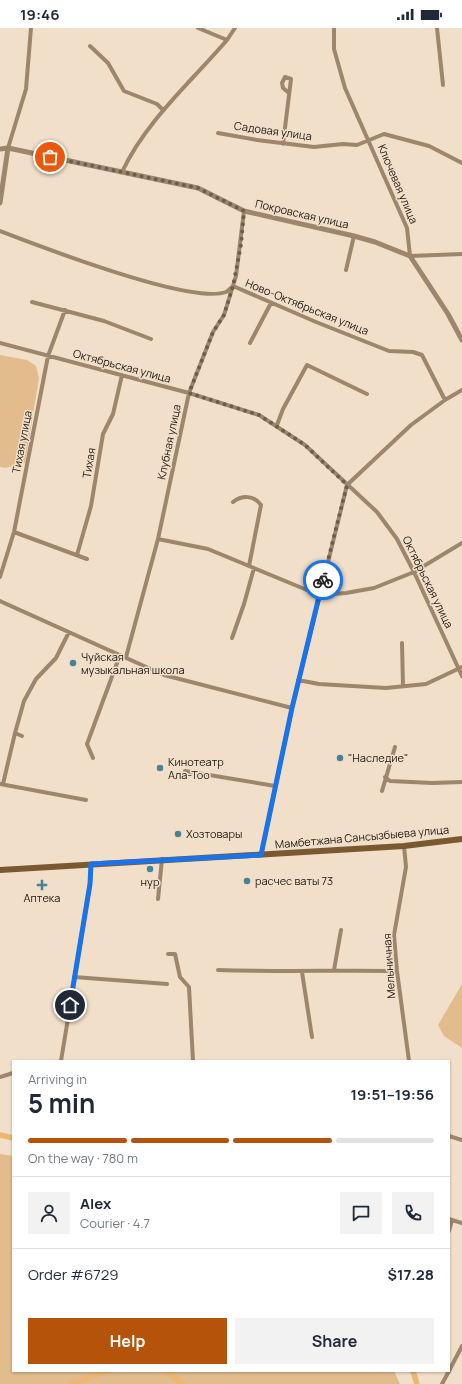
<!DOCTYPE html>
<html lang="en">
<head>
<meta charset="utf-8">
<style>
	body { margin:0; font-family:Manrope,sans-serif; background:#f2f2f3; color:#1f2937; height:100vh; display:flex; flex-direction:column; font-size:15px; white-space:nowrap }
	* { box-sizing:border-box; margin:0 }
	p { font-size:13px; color:#747a83 }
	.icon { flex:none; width:22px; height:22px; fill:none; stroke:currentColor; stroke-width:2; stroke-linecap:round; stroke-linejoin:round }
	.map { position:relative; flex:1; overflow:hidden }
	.sheet { position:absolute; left:12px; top:1032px; width:438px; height:312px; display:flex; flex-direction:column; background:#fff; border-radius:0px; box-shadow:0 1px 3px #0004 }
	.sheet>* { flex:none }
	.pin { position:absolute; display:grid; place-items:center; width:34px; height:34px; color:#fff; margin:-17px; border:2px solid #fff; border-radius:50%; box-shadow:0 1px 4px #0007 }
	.courier { position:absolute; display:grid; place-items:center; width:40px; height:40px; margin:-20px; border:3px solid #1a73e8; border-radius:50%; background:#fff; color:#222; box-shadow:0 1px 5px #0007 }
	.head em { font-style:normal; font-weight:700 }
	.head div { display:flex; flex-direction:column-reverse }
	.head { display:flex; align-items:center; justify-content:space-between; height:68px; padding:0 16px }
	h1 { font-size:26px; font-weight:700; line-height:30px }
	.bar { display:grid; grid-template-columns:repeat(4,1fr); gap:6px 4px; align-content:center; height:48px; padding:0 16px }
	.bar i { height:5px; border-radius:3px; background:#e0e1e3 }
	.bar .on { background:#b45309 }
	.bar p { grid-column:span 4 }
	.line { display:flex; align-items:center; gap:10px; padding:0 16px; border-top:1px solid #e0e1e3 }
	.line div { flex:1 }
	.round { display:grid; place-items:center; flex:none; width:42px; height:42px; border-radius:0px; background:#f2f2f3 }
	.action { display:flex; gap:8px; margin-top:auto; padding:8px 16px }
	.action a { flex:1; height:46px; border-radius:0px; background:#b45309; color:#fff; font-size:16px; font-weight:700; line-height:46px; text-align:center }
	.action a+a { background:#f2f2f3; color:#1f2937 }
	.status { display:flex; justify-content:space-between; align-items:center; height:28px; padding:0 20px; background:#fff; direction:ltr }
	.status svg { height:11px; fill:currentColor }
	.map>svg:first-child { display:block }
	.green { fill:#e3bc8d }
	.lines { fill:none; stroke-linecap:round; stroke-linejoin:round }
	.canal { stroke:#ecb673; stroke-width:5.5 }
	.minor { stroke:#9d866b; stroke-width:4 }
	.tertiary { stroke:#9d866b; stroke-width:5 }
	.secondary { stroke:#7a5930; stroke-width:6 }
	.done { stroke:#685e52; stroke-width:4; stroke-dasharray:0 7.2 }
	.route { stroke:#1a73e8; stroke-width:5 }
	.poi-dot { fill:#448398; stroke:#f1dfca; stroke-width:1.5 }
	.labels { text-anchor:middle; stroke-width:3; stroke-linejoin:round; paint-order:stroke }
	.street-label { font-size:11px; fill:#1f1811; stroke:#f1dfca }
	.poi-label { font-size:11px; fill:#1f1811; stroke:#f1dfca; text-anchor:start }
</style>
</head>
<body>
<div class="status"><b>19:46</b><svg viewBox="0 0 49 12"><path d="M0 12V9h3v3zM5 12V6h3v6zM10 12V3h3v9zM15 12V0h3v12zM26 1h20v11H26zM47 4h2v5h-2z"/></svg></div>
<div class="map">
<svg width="462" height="1356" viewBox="0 0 462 1356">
	<rect width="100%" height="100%" fill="#f1dfca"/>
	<!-- green -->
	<path class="green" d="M0 327 27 332 36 338 39 350 25 435 5 440 0 439Z
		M462 956V1020L444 1008 438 997Z
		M0 1126 13 1128V1343H394L400 1356H0Z"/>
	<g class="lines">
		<!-- canal -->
		<path class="canal" d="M0 1107 13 1110
			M166 1343 183 1356
			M413 1343 417 1356
			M70 1356 108 1343"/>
		<!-- minor -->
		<path class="minor" d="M198 0 227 12
			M334 0V21L345 60 407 200 410 228 462 226
			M437 0 443 57
			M90 18 108 35 124 63 157 76 163 82
			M218 105 257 112 314 119 343 116 357 117 384 106 429 118 462 135
			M283 116 291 51 285 49 282 55 283 60 289 65
			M8 120 26 61 31 0
			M122 144C146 93 190 55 227 12L235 0
			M0 203C39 218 191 277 226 264 228 263 231 260 233 258L316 294 389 323 413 324 422 327 445 372
			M346 242 354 208
			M32 274 104 293 151 311
			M0 315 189 365 259 387 305 417 377 484 397 511 414 544 462 648
			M250 315 271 275
			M277 397 283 381 307 337 367 366
			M233 474C242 467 254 467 261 477L249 538
			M14 504 87 531
			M158 511 208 521 319 567 346 565 374 560 414 544 462 515
			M77 527 91 478 103 406 113 386 122 347
			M0 549 14 504 48 328 65 282
			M0 573 164 647 292 680
			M232 610 244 576 254 540
			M402 615 403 658
			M126 629 158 511 189 365 213 304 224 287 236 248 244 183
			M298 652 319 656 386 660 426 656 462 639
			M15 705 24 673 36 651 56 630 69 604
			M93 730 87 716 120 627
			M185 743 275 758
			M385 749 390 753 432 755 462 754
			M0 756 86 772
			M3 756 15 705 22 708
			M382 763 395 719
			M404 818 406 839 394 907 397 943 409 1033
			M261 827 292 680 347 457 411 397 445 372 462 362
			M158 871 162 831
			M168 926H175L180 949 189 959 193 1033
			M218 942C278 944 337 942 397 943
			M334 942 341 902
			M302 944 312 1009
			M74 949 167 956
			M61 1033 90 856 91 836
			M0 1049 13 1045
			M449 1108 462 1112
			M449 1191 462 1195
			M449 1203 452 1192
			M449 1343 462 1318
			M442 1356 449 1343"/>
		<!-- tertiary -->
		<path class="tertiary" d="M0 121 8 120 198 160 244 183 354 208 375 214 410 228 448 286 462 312
			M0 175 8 120"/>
		<!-- secondary -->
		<path class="secondary" d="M0 842 404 818 462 811"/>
	</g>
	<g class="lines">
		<!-- done -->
		<path class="done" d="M50 129 198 160 244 183 241 217 233 258 224 287 213 304 189 365 259 387 305 417 347 457 323 552"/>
		<!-- route -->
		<path class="route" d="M70 977 90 856 91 836 261 827 292 680 323 552"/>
	</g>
	<!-- markers -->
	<g class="poi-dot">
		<circle cx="73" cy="635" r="4"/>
		<circle cx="340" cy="730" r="4"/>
		<circle cx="160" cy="740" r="4"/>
		<circle cx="178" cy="806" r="4"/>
		<circle cx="150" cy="841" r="4"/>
		<circle cx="247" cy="853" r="4"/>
		<path d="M40 851h4v4h4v4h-4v4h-4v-4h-4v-4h4z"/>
	</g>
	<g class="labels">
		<!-- street labels -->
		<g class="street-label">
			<text transform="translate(273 103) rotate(8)" y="4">Садовая улица</text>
			<text transform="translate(398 156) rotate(67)" y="4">Ключевая улица</text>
			<text transform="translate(302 186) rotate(13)" y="4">Покровская улица</text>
			<text transform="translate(307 279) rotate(22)" y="4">Ново-Октябрьская улица</text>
			<text transform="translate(122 338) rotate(15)" y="4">Октябрьская улица</text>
			<text transform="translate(22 414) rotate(-79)" y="4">Тихая улица</text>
			<text transform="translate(169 414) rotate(-78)" y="4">Клубная улица</text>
			<text transform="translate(89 435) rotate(-80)" y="4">Тихая</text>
			<text transform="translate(428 554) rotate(64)" y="4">Октябрьская улица</text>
			<text transform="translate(362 809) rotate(-5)" y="4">Мамбетжана Сансызбыева улица</text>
			<text transform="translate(389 938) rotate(-94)" y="4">Мельничная</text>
		</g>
		<!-- poi labels -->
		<g class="poi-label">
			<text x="81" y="633">Чуйская<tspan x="81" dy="13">музыкальная школа</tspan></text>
			<text x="348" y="734">"Наследие"</text>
			<text x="168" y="738">Кинотеатр<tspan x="168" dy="13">Ала-Тоо</tspan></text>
			<text x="186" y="810">Хозтовары</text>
			<text x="255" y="857">расчес ваты 73</text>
			<text x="150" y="858" text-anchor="middle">нур</text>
			<text x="42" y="874" text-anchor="middle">Аптека</text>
		</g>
	</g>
</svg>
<div class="pin" style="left:50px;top:129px;background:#ea580c"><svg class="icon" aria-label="bag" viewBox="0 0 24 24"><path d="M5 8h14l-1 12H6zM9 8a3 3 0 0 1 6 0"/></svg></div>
<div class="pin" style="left:70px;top:977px;background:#1f2937"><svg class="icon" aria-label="home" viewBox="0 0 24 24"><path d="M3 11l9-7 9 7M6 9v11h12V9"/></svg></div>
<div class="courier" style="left:323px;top:552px"><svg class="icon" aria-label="bike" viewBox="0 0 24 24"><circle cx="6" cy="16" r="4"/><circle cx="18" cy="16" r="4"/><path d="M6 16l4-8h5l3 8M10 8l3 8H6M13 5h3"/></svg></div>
<section class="sheet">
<div class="head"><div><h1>5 min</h1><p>Arriving in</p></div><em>19:51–19:56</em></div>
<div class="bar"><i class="on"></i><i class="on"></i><i class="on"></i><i></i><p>On the way · 780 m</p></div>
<div class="line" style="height:72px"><a class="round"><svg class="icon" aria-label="person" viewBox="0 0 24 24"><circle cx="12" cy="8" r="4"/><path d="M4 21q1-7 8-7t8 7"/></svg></a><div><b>Alex</b><p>Courier · 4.7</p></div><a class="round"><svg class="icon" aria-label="chat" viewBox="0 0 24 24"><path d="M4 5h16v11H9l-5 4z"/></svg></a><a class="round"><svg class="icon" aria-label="phone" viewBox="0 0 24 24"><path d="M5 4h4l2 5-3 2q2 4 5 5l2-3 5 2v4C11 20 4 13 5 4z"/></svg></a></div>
<div class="line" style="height:52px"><div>Order #6729</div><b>$17.28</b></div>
<div class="action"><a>Help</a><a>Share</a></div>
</section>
</div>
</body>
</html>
